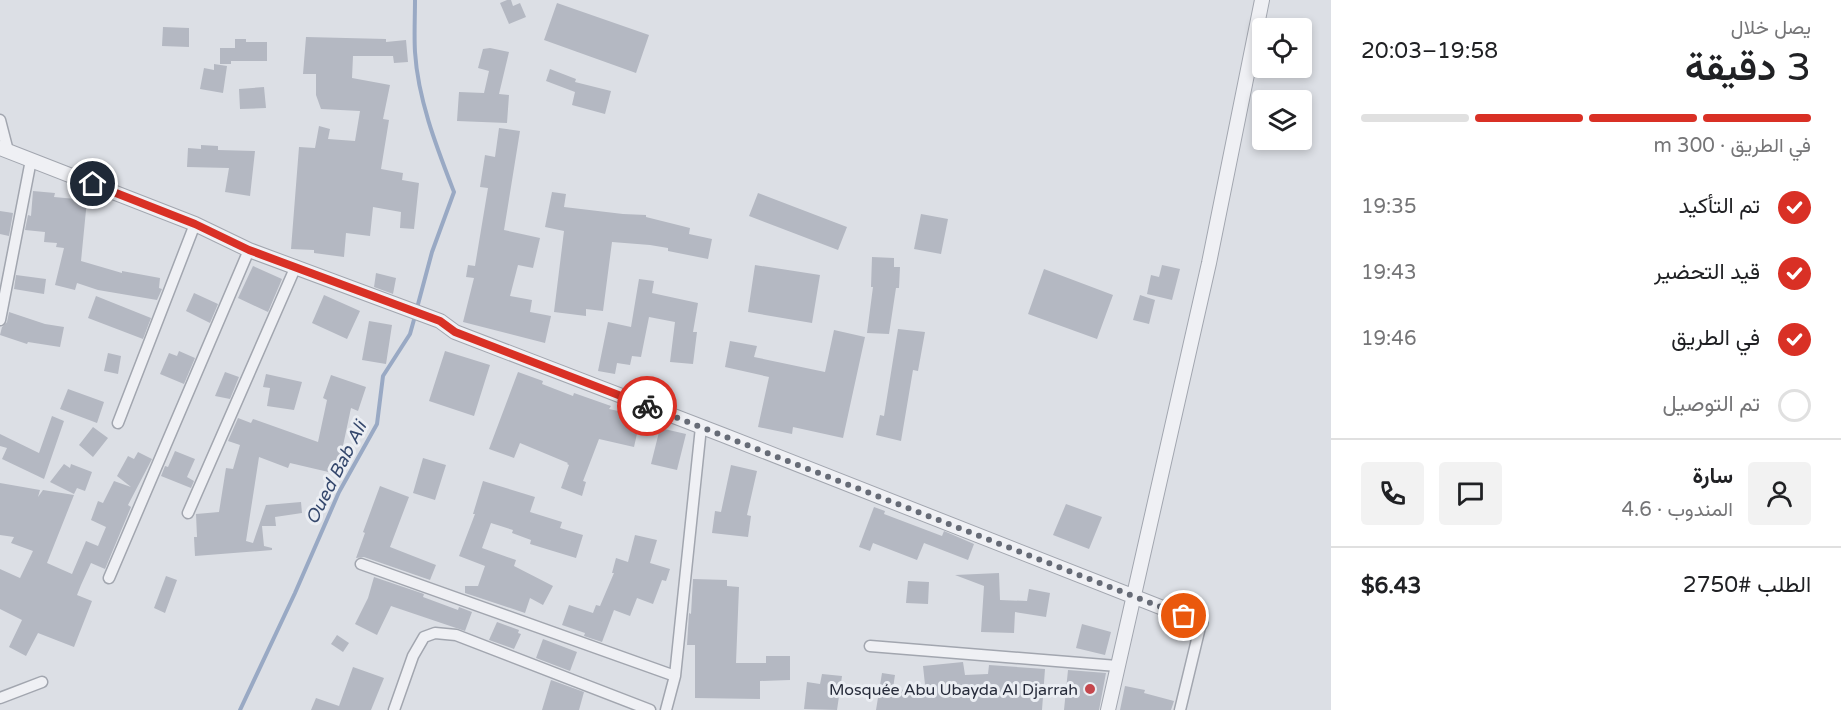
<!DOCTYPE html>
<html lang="ar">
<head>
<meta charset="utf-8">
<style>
	body { margin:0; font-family:"Varela Round",Vazirmatn,sans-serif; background:#f2f2f2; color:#202124; direction:rtl; height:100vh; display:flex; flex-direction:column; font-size:22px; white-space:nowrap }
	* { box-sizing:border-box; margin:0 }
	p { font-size:20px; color:#757577 }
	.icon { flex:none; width:33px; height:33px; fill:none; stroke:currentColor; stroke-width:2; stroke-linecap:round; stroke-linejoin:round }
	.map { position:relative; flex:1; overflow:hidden; direction:ltr }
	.details { display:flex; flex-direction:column; background:#fff; width:510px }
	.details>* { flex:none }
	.controls { position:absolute; left:1252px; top:18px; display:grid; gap:12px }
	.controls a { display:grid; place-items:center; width:60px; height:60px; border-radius:6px; background:#fff; box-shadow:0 3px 9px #0003; font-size:30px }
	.pin { position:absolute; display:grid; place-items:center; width:51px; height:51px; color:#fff; margin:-26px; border:3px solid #fff; border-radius:50%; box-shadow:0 2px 6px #0007 }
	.courier { position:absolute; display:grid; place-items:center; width:60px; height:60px; margin:-30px; border:4px solid #d93025; border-radius:50%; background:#fff; color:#222; box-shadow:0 2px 8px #0007 }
	.overview em { font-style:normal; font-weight:600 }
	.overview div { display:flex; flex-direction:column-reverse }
	.overview { display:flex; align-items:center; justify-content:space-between; height:102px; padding:0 30px }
	h1 { font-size:39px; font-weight:600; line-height:45px }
	.bar { display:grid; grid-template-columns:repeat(4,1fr); gap:9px 6px; align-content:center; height:72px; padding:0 30px }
	.bar i { height:8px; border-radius:4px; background:#e0e0e0 }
	.bar .selected { background:#d93025 }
	.bar p { grid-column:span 4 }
	.line { display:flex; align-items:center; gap:15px; padding:0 30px; border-top:2px solid #e0e0e0 }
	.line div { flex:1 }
	.round { display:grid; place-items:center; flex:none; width:63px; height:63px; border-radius:6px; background:#f2f2f2 }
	ol { padding:0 30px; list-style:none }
	li { display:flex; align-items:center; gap:18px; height:66px }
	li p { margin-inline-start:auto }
	li .icon { padding:6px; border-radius:50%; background:#d93025; color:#fff; stroke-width:4 }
	li:last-child { color:#757577 }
	li i { width:33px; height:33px; border:3px solid #e0e0e0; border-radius:50% }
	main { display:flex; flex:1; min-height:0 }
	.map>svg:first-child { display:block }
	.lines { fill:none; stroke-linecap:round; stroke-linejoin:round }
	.stream { stroke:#99a9c4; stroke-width:4 }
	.building { fill:#b4b8c2 }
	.minor-casing { stroke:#a2a6af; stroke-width:13 }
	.tertiary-casing { stroke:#a2a6af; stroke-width:16 }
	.minor { stroke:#eff0f4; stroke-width:10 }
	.tertiary { stroke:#eff0f4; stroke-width:14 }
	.done { stroke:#666b76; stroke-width:6; stroke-dasharray:0 10.8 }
	.route { stroke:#d93025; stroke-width:8 }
	.poi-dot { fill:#c5474d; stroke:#ebeef3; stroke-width:2 }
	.labels { text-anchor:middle; stroke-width:6; stroke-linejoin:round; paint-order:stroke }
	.poi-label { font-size:16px; fill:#272c3b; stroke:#ebeef3; text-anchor:end }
	.water-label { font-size:18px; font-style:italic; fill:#34476c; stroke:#ebeef3 }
</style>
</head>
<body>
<main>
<section class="details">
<div class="overview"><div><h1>3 دقيقة</h1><p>يصل خلال</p></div><em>19:58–20:03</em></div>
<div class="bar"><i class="selected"></i><i class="selected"></i><i class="selected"></i><i></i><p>في الطريق · 300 m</p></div>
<ol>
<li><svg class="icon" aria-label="check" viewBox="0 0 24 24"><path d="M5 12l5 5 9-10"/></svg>تم التأكيد<p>19:35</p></li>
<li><svg class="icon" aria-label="check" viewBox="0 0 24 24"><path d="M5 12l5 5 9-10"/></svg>قيد التحضير<p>19:43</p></li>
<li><svg class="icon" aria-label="check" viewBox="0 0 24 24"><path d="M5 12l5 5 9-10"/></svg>في الطريق<p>19:46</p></li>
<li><i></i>تم التوصيل</li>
</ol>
<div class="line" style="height:108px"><a class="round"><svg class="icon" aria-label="person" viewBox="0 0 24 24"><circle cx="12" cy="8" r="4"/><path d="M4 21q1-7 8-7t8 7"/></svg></a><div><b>سارة</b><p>المندوب · 4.6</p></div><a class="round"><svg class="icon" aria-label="chat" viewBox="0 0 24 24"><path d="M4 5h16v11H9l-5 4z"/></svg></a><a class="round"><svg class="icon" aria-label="phone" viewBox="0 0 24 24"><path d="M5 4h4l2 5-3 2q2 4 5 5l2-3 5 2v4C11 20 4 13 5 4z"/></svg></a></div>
<div class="line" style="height:78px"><div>الطلب #2750</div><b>$6.43</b></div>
</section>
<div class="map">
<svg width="1331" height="710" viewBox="0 0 1331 710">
	<rect width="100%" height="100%" fill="#dcdfe5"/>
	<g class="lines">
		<!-- stream -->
		<path class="stream" d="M415 0C415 17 414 35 415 52 418 100 437 148 454 192L432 252 417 308
			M240 710 295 593 339 492 377 424 383 376 410 334 415 316"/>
	</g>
	<!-- building -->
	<path class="building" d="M507 0H511L513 6 520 3 526 17 509 24 500 3Z
		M557 3 649 35 636 73 544 40Z
		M163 27 189 28V47L162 46Z
		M306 37 386 39V42L406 40 408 62 394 63 393 56H353L352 78 390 85 383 119 389 120 381 169 403 173 402 180 419 183 414 229 400 228 401 212 373 207 370 236 346 233 344 257 314 253V250L291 249 299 147 315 148 319 126 330 129 328 139 355 141 360 111 321 109 316 95V74H303Z
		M235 39H246V42H267V61H231V64H220V48H235Z
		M490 48 509 52 499 94 509 95 507 123 457 121 459 92 484 93 489 71 478 68 483 49Z
		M214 64 227 66 223 93 200 89 204 68 214 70Z
		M550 69 576 79 575 82 611 91 605 114 572 105 575 92 546 81Z
		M264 87 266 108 240 109 239 89Z
		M499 128 520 131 504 230 540 238 533 268 518 265 510 296 532 300 530 312 551 316 545 343 463 322 474 278 466 277 468 265 475 266 488 188 480 187 485 155 495 157Z
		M201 145 218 146V150L255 151 250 196 225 192 229 168 187 167 188 148 201 149Z
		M33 191 55 193 54 197 87 200 81 261 122 273V271L160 278 159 288 162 289 157 300 98 290 77 283 75 290 55 285 64 248 56 247 57 243 44 242 45 232 25 230 28 215 31 216Z
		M552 192 566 194 564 207 623 214 646 215V217L690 228 689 234 712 239 708 259 668 251V248L650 245 612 242 603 311 586 309V316L554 312 564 231 545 227Z
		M758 193 847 227 838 250 749 216Z
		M0 211 13 213 9 236 0 234Z
		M921 214 948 219 941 254 914 249Z
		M872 257 894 258V267H900L899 288H896L889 334 867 333 873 287H871Z
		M755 265 820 275 812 323 748 312Z
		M1162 265 1180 269 1172 300 1147 294 1151 275 1159 277Z
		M253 266 282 279 268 312 238 298Z
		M1044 269 1113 295 1097 339 1028 314Z
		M376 273 396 278 393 294 374 287Z
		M16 275 46 279 44 294 14 289Z
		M639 279 654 281 652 293 698 303 693 332H697L693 364 670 362 675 322 649 317 641 357 632 356 630 365 617 363 615 374 598 371 608 322 631 327Z
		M194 293 218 304 210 323 186 311Z
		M324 295 360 311 347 339 312 323Z
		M1140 295 1155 300 1149 324 1133 320Z
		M96 296 151 318 143 339 88 318Z
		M9 312 45 324 64 327 60 347 28 342 27 344 0 335 2 327 7 322Z
		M369 321 392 325 386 364 362 360Z
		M898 329 925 332 918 371 913 370 901 441 876 435 880 415 884 416Z
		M834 330 865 337 843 438 793 427 792 434 758 427 769 377 725 367 730 341 757 346 754 357 825 372Z
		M179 351 195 358 184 384 160 374 169 353 177 356Z
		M445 351 490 365 474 416 429 401Z
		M108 353 121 356 118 374 104 371Z
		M225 372 239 377 230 399 215 396Z
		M518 372 543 381 542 384 573 396 574 393 611 406 609 409 641 416 634 447 599 439 583 481 586 482 582 496 561 488 569 465 567 464 568 463 520 443 514 458 489 449Z
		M266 374 302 382 294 410 267 406 270 388 263 387Z
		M331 375 366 387 358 411 351 408 337 474 290 463 288 468 259 457 246 541 253 543 266 505 301 502 302 513 275 517 276 526H262L264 546 272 548V550L195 556 194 537H197L196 514 219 512 226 468 233 469 240 445 228 441 238 418 251 423 253 419 318 442 327 400 323 398Z
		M68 389 104 402 97 423 60 409Z
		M52 416 64 421 44 479 2 459 7 448 0 446V434L39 453Z
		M93 427 108 438 93 457 79 445Z
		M660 428 686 434 677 470 651 464Z
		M175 451 195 459 187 477 194 481 191 488 161 476 165 466 168 467Z
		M138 452 152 459 128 505 131 507 105 569 91 563 81 585 77 595 92 601 74 647 38 633 26 656 9 647 22 620 0 609V569L20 578 33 551 11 543 14 537 0 535V483L40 490 38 497 43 490 74 495 47 563 72 574 86 541 98 546 106 527 91 520 98 501 103 503 114 481 131 487 117 476 128 456 134 459Z
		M423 458 446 465 435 500 413 493Z
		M64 464 70 468 71 464 92 472 85 491 77 488 74 494 50 482Z
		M731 465 757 471 747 515 751 516 748 537 712 533 715 511 721 512Z
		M483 481 535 497 530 512 562 522 560 528 583 535 576 558 530 544 531 540 512 533 513 530 491 523 482 548 516 560 514 566 553 586 543 605 530 598 525 613 465 593V586H478L485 566 459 556 475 514H473Z
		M380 486 409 497 390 547 436 565 430 580 364 557 356 558 365 533 363 532Z
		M1066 504 1102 517 1089 549 1053 535Z
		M874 507 885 511 884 514 942 536 944 531 974 544 968 560 924 543 917 560 873 543 870 551 859 547Z
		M635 535 657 540 650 563 670 569 666 581 662 580 653 604 637 598 630 616 614 610 602 642 584 636 585 633 562 625 569 605 593 613 596 605 600 606 614 573H612L616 558 628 562Z
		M999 573 1000 600 1027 601 1029 589 1050 593 1046 617 1015 612 1014 633 981 632 984 586 955 575Z
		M166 576 177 580 165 613 154 608Z
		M374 577 424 594 423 597 458 610 459 607 472 612 465 631 391 606 377 635 355 624 368 598Z
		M693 579 727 580V586L739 587 736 663H766V656H790V680L760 681V699L695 698V645H687L689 613 691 614Z
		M908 581 929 582 928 604 906 603Z
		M497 622 519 630 518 633 521 634 514 649 489 640Z
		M1082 624 1111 632 1105 655 1076 648Z
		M337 635 349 643 343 652 331 644Z
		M543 639 577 652 570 671 536 658Z
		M963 662 965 675 988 674 989 665 1045 669 1042 710H876L882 673 895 675 893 688 926 694 923 666Z
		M353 667 384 678 371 710H311L316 698 339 706Z
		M1068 670 1106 673 1099 710H1064Z
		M822 674 842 676 837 710 804 709 807 682 820 684Z
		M551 680 584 692 579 710H542Z
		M1125 686 1145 690 1144 693 1174 701 1171 710H1120Z"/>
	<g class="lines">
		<!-- minor casing -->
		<g class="minor-casing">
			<path id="minor" d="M0 120 8 151
				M0 320 31 160
				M118 423 195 224
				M188 513 296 266
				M361 564 675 676
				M109 578 249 250
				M870 646 1117 666
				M0 698 42 682
				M394 710 413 656 424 637 435 633 456 635 650 710
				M666 710 675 676 701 427
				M1180 710 1201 623"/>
		</g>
		<!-- tertiary casing -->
		<g class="tertiary-casing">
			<path id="tertiary" d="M0 148 195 224 249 250 440 321 455 332 723 435 1201 623
				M1108 710 1209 263 1262 0"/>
		</g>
		<!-- minor -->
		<use href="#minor" class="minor"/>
		<!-- tertiary -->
		<use href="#tertiary" class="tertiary"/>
	</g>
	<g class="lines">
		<!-- done -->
		<path class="done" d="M647 406 1184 616"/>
		<!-- route -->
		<path class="route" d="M93 184 195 224 249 250 440 321 455 332 647 406"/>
	</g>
	<!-- markers -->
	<circle class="poi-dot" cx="1090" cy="689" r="6"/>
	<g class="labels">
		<!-- poi labels -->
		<g class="poi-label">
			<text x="1078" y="695">Mosquée Abu Ubayda Al Djarrah</text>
		</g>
		<!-- water labels -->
		<g class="water-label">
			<text transform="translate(336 473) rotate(-63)" y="6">Oued Bab Ali</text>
		</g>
	</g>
</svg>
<div class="controls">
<a><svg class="icon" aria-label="locate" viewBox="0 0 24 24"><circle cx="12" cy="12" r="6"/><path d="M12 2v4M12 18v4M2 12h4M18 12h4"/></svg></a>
<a><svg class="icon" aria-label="layers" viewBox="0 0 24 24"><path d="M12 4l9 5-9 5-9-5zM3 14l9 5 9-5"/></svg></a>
</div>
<div class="pin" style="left:1184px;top:616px;background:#ea580c"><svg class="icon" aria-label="bag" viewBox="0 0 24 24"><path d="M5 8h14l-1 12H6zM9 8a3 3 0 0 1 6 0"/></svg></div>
<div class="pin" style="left:93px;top:184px;background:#1f2937"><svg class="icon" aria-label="home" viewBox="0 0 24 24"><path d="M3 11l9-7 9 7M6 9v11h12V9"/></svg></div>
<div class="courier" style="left:647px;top:406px"><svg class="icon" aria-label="bike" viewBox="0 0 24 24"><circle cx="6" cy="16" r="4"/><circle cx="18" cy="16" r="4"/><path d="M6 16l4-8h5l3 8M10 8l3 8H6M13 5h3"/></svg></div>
</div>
</main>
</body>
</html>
